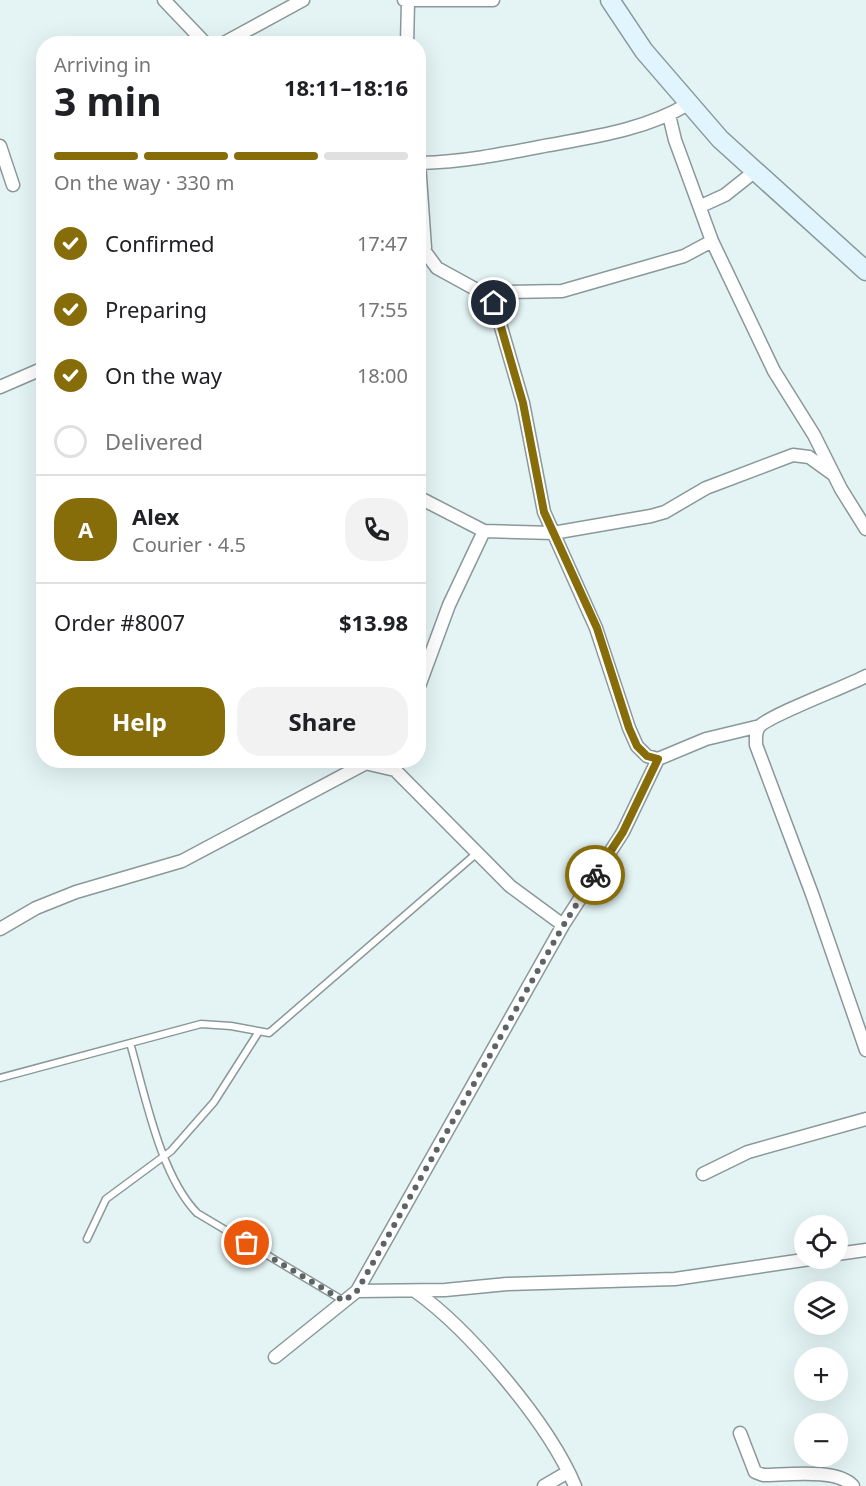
<!DOCTYPE html>
<html lang="en">
<head>
<meta charset="utf-8">
<style>
	body { margin:0; font-family:"Noto Sans",sans-serif; background:#f2f2f2; color:#202124; height:100vh; display:flex; flex-direction:column; font-size:22px; white-space:nowrap }
	* { box-sizing:border-box; margin:0 }
	p { font-size:20px; color:#757577 }
	.icon { flex:none; width:33px; height:33px; fill:none; stroke:currentColor; stroke-width:2; stroke-linecap:round; stroke-linejoin:round }
	.map { position:relative; flex:1; overflow:hidden }
	.sheet { position:absolute; left:36px; top:36px; width:390px; height:732px; display:flex; flex-direction:column; background:#fff; border-radius:24px; box-shadow:0 6px 24px #0002 }
	.sheet>* { flex:none }
	.tools { position:absolute; left:794px; top:1215px; display:grid; gap:12px }
	.tools a { display:grid; place-items:center; width:54px; height:54px; border-radius:50%; background:#fff; box-shadow:0 6px 24px #0002; font-size:30px }
	.pin { position:absolute; display:grid; place-items:center; width:51px; height:51px; color:#fff; margin:-26px; border:3px solid #fff; border-radius:50%; box-shadow:0 2px 6px #0007 }
	.courier { position:absolute; display:grid; place-items:center; width:60px; height:60px; margin:-30px; border:4px solid #866d0a; border-radius:50%; background:#fff; color:#222; box-shadow:0 2px 8px #0007 }
	.headline em { font-style:normal; font-weight:700 }
	.headline div { display:flex; flex-direction:column-reverse }
	.headline { display:flex; align-items:center; justify-content:space-between; height:102px; padding:0 18px }
	h1 { font-size:39px; font-weight:700; line-height:45px }
	.bar { display:grid; grid-template-columns:repeat(4,1fr); gap:9px 6px; align-content:center; height:72px; padding:0 18px }
	.bar i { height:8px; border-radius:4px; background:#e0e0e0 }
	.bar .on { background:#866d0a }
	.bar p { grid-column:span 4 }
	.line { display:flex; align-items:center; gap:15px; padding:0 18px; border-top:2px solid #e0e0e0 }
	.line div { flex:1 }
	.round { display:grid; place-items:center; flex:none; width:63px; height:63px; border-radius:24px; background:#f2f2f2 }
	ol { padding:0 18px; list-style:none }
	li { display:flex; align-items:center; gap:18px; height:66px }
	li p { margin-inline-start:auto }
	li .icon { padding:6px; border-radius:50%; background:#866d0a; color:#fff; stroke-width:4 }
	li:last-child { color:#757577 }
	li i { width:33px; height:33px; border:3px solid #e0e0e0; border-radius:50% }
	.primary-button { display:flex; gap:12px; margin-top:auto; padding:12px 18px }
	.primary-button a { flex:1; height:69px; border-radius:24px; background:#866d0a; color:#fff; font-size:24px; font-weight:700; line-height:69px; text-align:center }
	.primary-button a+a { background:#f2f2f2; color:#202124 }
	.map>svg:first-child { display:block }
	.lines { fill:none; stroke-linecap:round; stroke-linejoin:round }
	.service-casing { stroke:#8a9899; stroke-width:9 }
	.minor-casing { stroke:#8a9899; stroke-width:15 }
	.secondary-casing { stroke:#8a9899; stroke-width:21 }
	.service { stroke:#fff; stroke-width:6 }
	.minor { stroke:#fff; stroke-width:12 }
	.secondary { stroke:#e1f5fe; stroke-width:18 }
	.done { stroke:#5c6465; stroke-width:6; stroke-dasharray:0 10.8 }
	.route { stroke:#866d0a; stroke-width:8 }
</style>
</head>
<body>
<div class="map">
<svg width="866" height="1486" viewBox="0 0 866 1486">
	<rect width="100%" height="100%" fill="#e4f4f5"/>
	<g class="lines">
		<!-- service casing -->
		<g class="service-casing">
			<path id="service" d="M130 1043C145 1094 160 1175 197 1213L344 1301
				M0 1078 201 1024 231 1026 269 1033 477 853
				M87 1239 106 1199 171 1151 214 1102 258 1033"/>
		</g>
		<!-- minor casing -->
		<g class="minor-casing">
			<path id="minor" d="M164 0 206 44
				M404 0H493
				M222 44 303 0
				M407 44 408 2
				M669 115 675 140 712 241 774 371 814 435 841 489 866 529
				M0 146 13 185
				M418 148 425 248
				M421 163C463 162 503 154 544 146 593 137 645 130 688 104
				M701 206 725 195 754 172
				M418 242 437 268 488 296 494 303 523 403 544 512 596 628 629 728 637 746 647 756 658 759 706 739 760 726
				M488 296 507 292 562 291 684 256 712 241
				M0 387 44 368
				M418 497 484 531 553 533 651 516 665 512 706 488 793 455 809 457 834 475
				M866 676C848 686 767 716 759 727 755 732 756 738 756 745L812 894 866 1050
				M418 689 449 605 484 531
				M369 764 395 770 510 886 563 925
				M0 929 36 908 76 892 182 861 372 760
				M703 1174 748 1152 866 1119
				M837 1254 866 1250
				M357 1291 445 1290 507 1284 675 1279 817 1258
				M415 1291C470 1330 549 1424 575 1486
				M275 1357 357 1291 563 925 623 832 658 759
				M740 1433 755 1472 763 1475C786 1475 837 1468 853 1486
				M544 1486 568 1472"/>
		</g>
		<!-- secondary casing -->
		<g class="secondary-casing">
			<path id="secondary" d="M610 0 644 51 720 139 866 271"/>
		</g>
		<!-- service -->
		<use href="#service" class="service"/>
		<!-- minor -->
		<use href="#minor" class="minor"/>
		<!-- secondary -->
		<use href="#secondary" class="secondary"/>
	</g>
	<g class="lines">
		<!-- done -->
		<path class="done" d="M247 1243 344 1301 357 1291 563 926 595 875"/>
		<!-- route -->
		<path class="route" d="M494 303 523 403 544 512 597 628 629 728 637 746 647 756 658 759 623 832 595 875"/>
	</g>
</svg>
<div class="tools">
<a><svg class="icon" aria-label="locate" viewBox="0 0 24 24"><circle cx="12" cy="12" r="6"/><path d="M12 2v4M12 18v4M2 12h4M18 12h4"/></svg></a>
<a><svg class="icon" aria-label="layers" viewBox="0 0 24 24"><path d="M12 4l9 5-9 5-9-5zM3 14l9 5 9-5"/></svg></a>
<a>+</a>
<a>−</a>
</div>
<div class="pin" style="left:247px;top:1243px;background:#ea580c"><svg class="icon" aria-label="bag" viewBox="0 0 24 24"><path d="M5 8h14l-1 12H6zM9 8a3 3 0 0 1 6 0"/></svg></div>
<div class="pin" style="left:494px;top:303px;background:#1f2937"><svg class="icon" aria-label="home" viewBox="0 0 24 24"><path d="M3 11l9-7 9 7M6 9v11h12V9"/></svg></div>
<div class="courier" style="left:595px;top:875px"><svg class="icon" aria-label="bike" viewBox="0 0 24 24"><circle cx="6" cy="16" r="4"/><circle cx="18" cy="16" r="4"/><path d="M6 16l4-8h5l3 8M10 8l3 8H6M13 5h3"/></svg></div>
<section class="sheet">
<div class="headline"><div><h1>3 min</h1><p>Arriving in</p></div><em>18:11–18:16</em></div>
<div class="bar"><i class="on"></i><i class="on"></i><i class="on"></i><i></i><p>On the way · 330 m</p></div>
<ol>
<li><svg class="icon" aria-label="check" viewBox="0 0 24 24"><path d="M5 12l5 5 9-10"/></svg>Confirmed<p>17:47</p></li>
<li><svg class="icon" aria-label="check" viewBox="0 0 24 24"><path d="M5 12l5 5 9-10"/></svg>Preparing<p>17:55</p></li>
<li><svg class="icon" aria-label="check" viewBox="0 0 24 24"><path d="M5 12l5 5 9-10"/></svg>On the way<p>18:00</p></li>
<li><i></i>Delivered</li>
</ol>
<div class="line" style="height:108px"><b class="round" style="background:#866d0a;color:#fff">A</b><div><b>Alex</b><p>Courier · 4.5</p></div><a class="round"><svg class="icon" aria-label="phone" viewBox="0 0 24 24"><path d="M5 4h4l2 5-3 2q2 4 5 5l2-3 5 2v4C11 20 4 13 5 4z"/></svg></a></div>
<div class="line" style="height:78px"><div>Order #8007</div><b>$13.98</b></div>
<div class="primary-button"><a>Help</a><a>Share</a></div>
</section>
</div>
</body>
</html>
